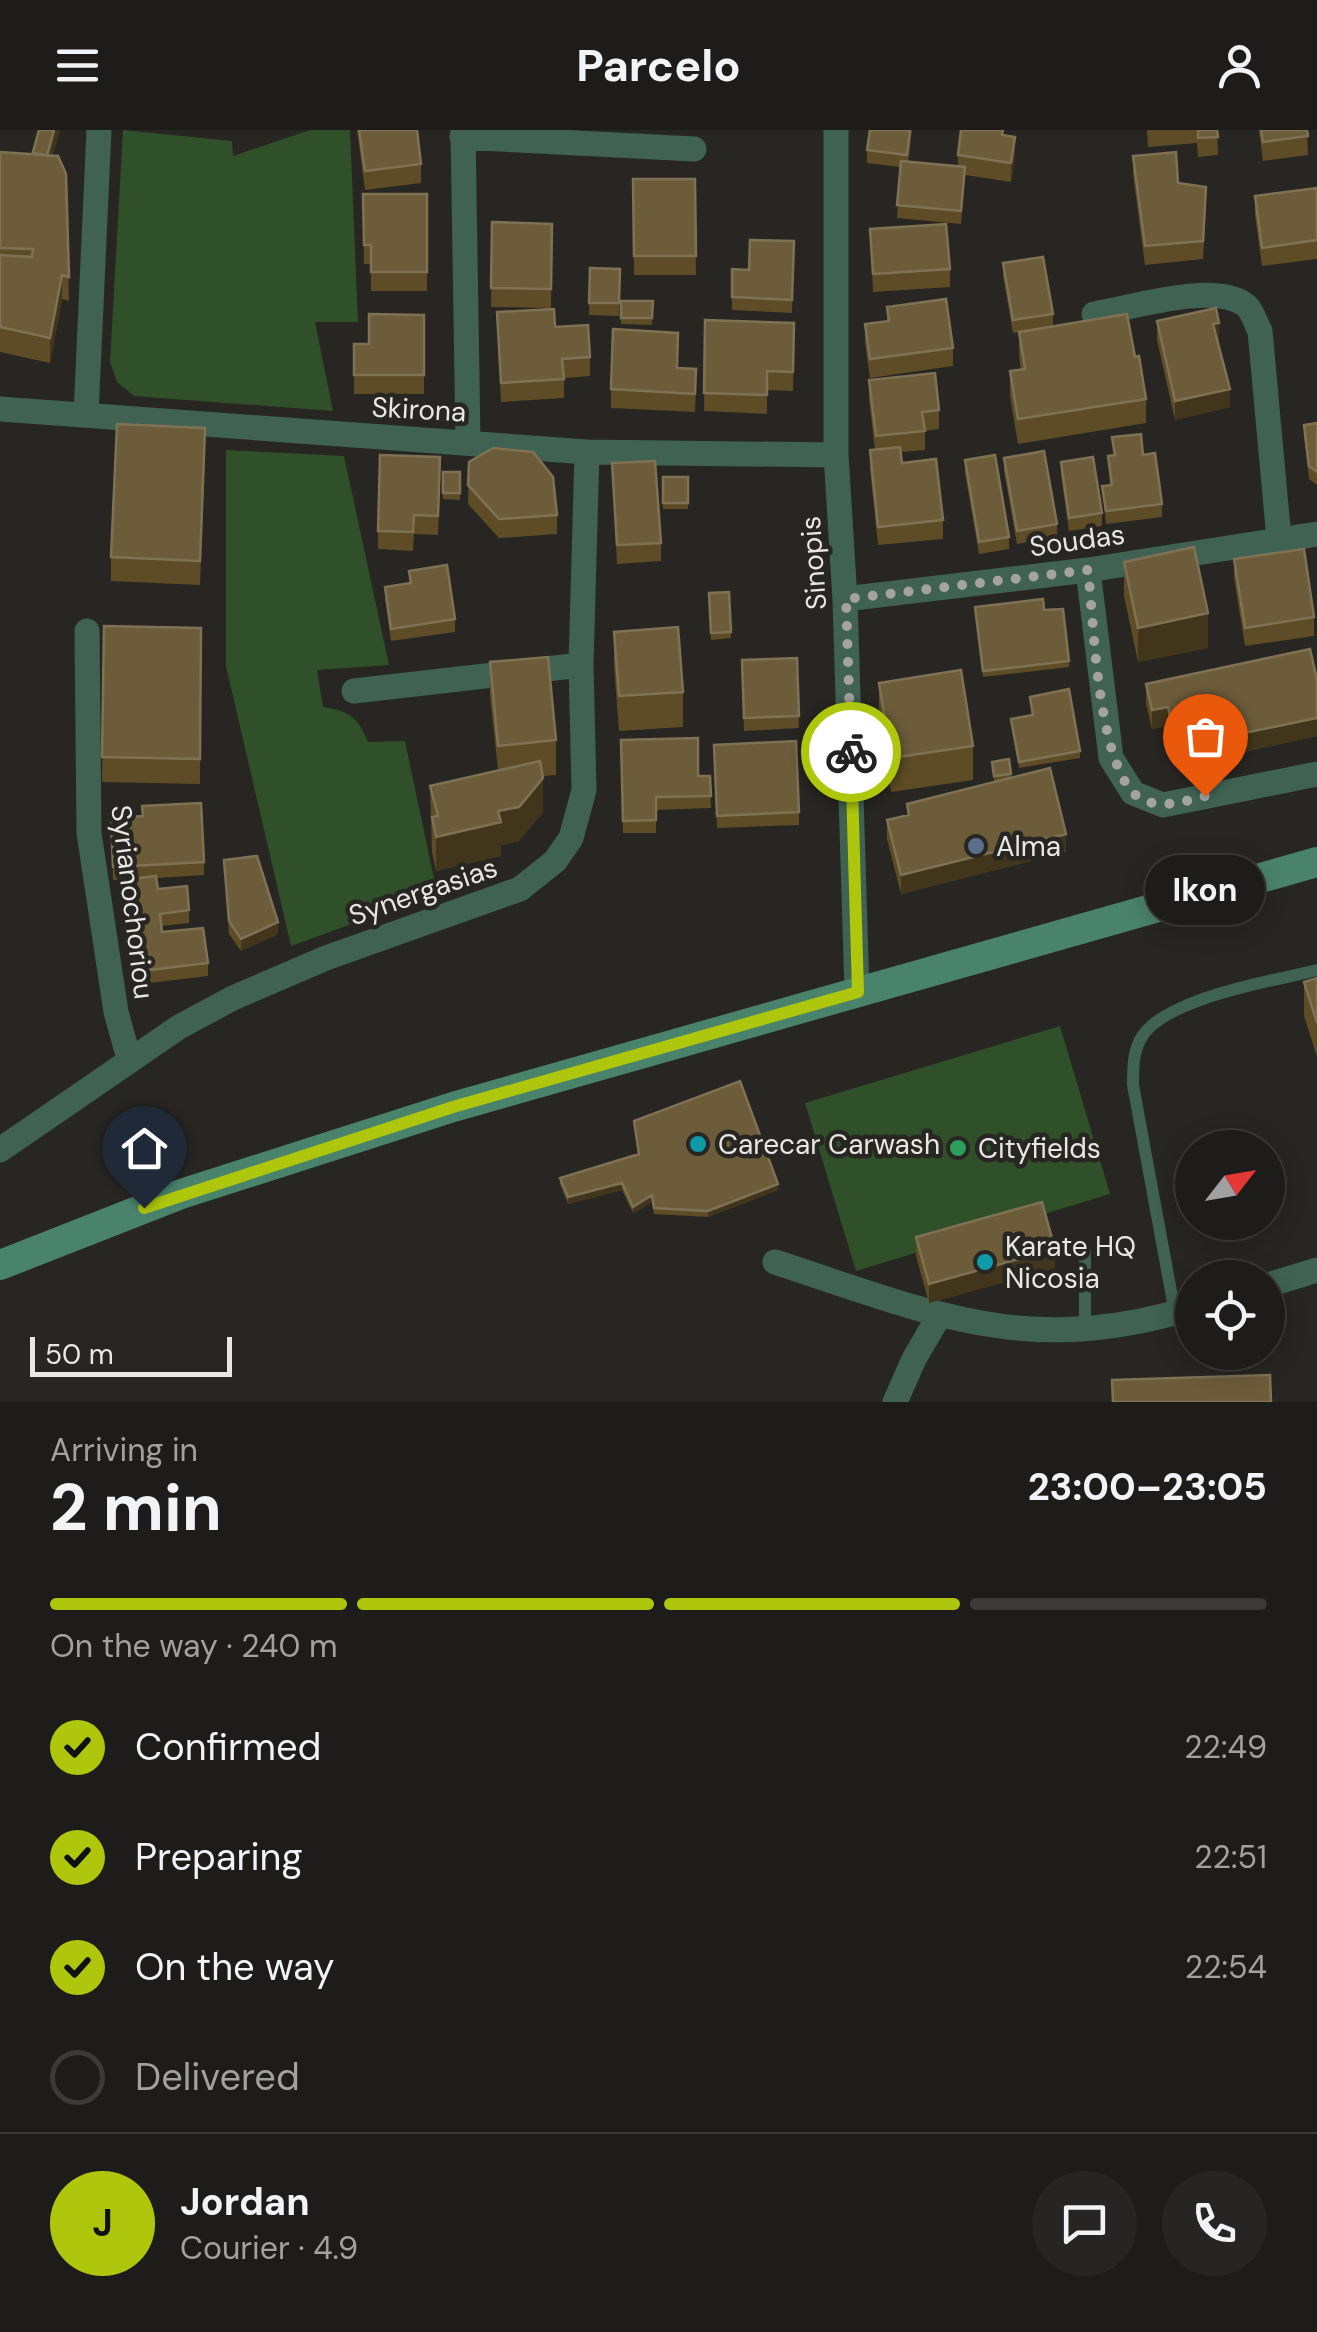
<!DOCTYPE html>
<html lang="en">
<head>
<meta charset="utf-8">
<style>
	body { margin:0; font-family:"DM Sans",sans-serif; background:#262523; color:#f1f3f6; height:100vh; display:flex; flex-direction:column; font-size:38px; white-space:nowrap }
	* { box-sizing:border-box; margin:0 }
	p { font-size:32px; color:#a1a1a2 }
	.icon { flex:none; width:55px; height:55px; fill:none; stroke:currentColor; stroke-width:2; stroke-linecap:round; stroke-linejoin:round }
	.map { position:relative; height:1272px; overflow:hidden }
	.drawer { display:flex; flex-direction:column; background:#1e1c1a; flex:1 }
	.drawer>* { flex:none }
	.needle { width:65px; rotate:59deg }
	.controls { position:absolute; left:1175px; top:1000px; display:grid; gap:20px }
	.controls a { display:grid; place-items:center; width:110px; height:110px; border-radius:50%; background:#1e1c1a; box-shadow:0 5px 25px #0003,0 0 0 2px #3c3a39; font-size:50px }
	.scale { position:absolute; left:30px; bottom:25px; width:202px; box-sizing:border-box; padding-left:10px; border:5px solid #e9e7e4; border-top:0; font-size:28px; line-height:35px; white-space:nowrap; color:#e9e7e4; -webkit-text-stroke:8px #282622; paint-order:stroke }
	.pin { position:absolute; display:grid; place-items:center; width:85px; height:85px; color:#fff; margin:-102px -42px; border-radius:50% 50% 50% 0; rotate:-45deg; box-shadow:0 0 10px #0007 }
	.pin .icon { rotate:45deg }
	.courier { position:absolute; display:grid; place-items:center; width:100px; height:100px; margin:-50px; border:8px solid #aec60c; border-radius:50%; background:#fff; color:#222; box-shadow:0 2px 12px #0007 }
	.bubble { position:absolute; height:70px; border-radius:35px; background:#1e1c1a; box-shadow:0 5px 25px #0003,0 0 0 2px #3c3a39; font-size:32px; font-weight:700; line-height:70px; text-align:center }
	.headline em { font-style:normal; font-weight:700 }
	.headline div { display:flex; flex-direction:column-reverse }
	.headline { display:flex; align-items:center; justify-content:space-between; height:170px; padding:0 50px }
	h1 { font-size:65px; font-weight:700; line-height:75px }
	.bar { display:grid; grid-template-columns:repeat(4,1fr); gap:15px 10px; align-content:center; height:120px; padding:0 50px }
	.bar i { height:12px; border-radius:8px; background:#3c3a39 }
	.bar .on { background:#aec60c }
	.bar p { grid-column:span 4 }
	.line { display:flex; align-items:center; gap:25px; padding:0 50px; border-top:2px solid #3c3a39 }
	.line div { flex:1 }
	.round { display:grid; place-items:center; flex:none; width:105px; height:105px; border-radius:52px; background:#262523 }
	ol { padding:0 50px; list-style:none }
	li { display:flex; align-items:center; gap:30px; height:110px }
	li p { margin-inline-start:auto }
	li .icon { padding:10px; border-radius:50%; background:#aec60c; color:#111; stroke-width:4 }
	li:last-child { color:#a1a1a2 }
	li i { width:55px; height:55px; border:5px solid #3c3a39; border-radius:50% }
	header { display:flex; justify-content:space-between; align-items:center; height:130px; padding:0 50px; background:#1e1c1a; font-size:45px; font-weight:700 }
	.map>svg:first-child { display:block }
	.green { fill:#2f5028 }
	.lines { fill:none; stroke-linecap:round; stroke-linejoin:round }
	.lane { stroke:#3f6253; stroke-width:12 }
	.street { stroke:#3f6253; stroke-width:25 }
	.secondary { stroke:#4a836c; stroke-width:30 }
	.wall { fill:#5d4c25 }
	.shaded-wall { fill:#41361b }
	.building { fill:#6c5c3a; stroke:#7f7254; stroke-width:2.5 }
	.done { stroke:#a5a3a0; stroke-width:10; stroke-dasharray:0 18 }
	.route { stroke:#aec60c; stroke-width:12 }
	.service-dot { fill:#5c6f8a; stroke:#282622; stroke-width:4 }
	.culture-dot { fill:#0f9aa8; stroke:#282622; stroke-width:4 }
	.leisure-dot { fill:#2e9e5b; stroke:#282622; stroke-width:4 }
	.labels { text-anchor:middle; stroke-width:9; stroke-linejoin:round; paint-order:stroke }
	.street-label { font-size:28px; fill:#e9e7e4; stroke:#282622 }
	.poi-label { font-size:28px; fill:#e9e7e4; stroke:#282622; text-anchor:start }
</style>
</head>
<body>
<header><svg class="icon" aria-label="menu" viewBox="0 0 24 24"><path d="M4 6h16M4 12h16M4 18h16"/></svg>Parcelo<svg class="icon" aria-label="person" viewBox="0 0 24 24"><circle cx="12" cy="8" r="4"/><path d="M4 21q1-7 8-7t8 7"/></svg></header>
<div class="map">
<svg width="1317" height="1272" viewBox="0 0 1317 1272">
	<rect width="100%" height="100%" fill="#282622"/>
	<!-- green -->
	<path class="green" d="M123 0 232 11 233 26 310 0H350L358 192H315L333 281 134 266 117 252 110 232Z
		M226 320 344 326 389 535 317 540 323 577C349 581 358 587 368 612L405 611 437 763 291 816 226 536Z
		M1060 896 1110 1064 856 1141 805 973Z"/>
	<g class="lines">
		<!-- lane -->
		<path class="lane" d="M1085 1120V1200
			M1175 1183 1133 955C1133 939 1133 924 1140 910 1161 868 1274 851 1317 840"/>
		<!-- street -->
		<path class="street" d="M463 0 468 311
			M836 0V325L845 469 857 862
			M462 7 694 19
			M1094 184C1131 178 1212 152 1244 174 1252 179 1255 192 1260 201L1279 409
			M0 279 587 322 836 325
			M86 285 99 0
			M1088 440 1111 628 1133 663 1163 675 1317 644
			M845 469 1088 440 1317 404
			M87 501 89 703 116 882 129 929
			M354 561 581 535
			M0 1020 179 897 233 868 326 828 520 759 555 731 571 708 584 660 581 535 587 322
			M775 1132C931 1183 1027 1228 1192 1178
			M1268 1155 1317 1140
			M895 1272 914 1229 939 1186"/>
		<!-- secondary -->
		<path class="secondary" d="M0 1135 181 1064 453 977 1317 732"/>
	</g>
	<!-- wall -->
	<path class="wall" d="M39 0H60L52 26 66 44 69 171 62 169 50 233 0 222V22L33 25Z
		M357 0H417L421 34V53L365 60Z
		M912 0 908 32 958 36V25L1005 6 1015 26 1011 52 965 45 961 94 897 88 900 37 867 33V20Z
		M1147 0H1217L1218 25 1198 27 1197 13 1148 17Z
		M1259 0H1307L1308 25 1263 31Z
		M1133 26 1178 53 1206 76 1203 129 1145 135 1133 44Z
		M633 49H695L696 145H634Z
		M1317 58V129L1262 136 1255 85V66Z
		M363 64H427V161H371V134H364Z
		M492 92 552 94 551 178 491 177Z
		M870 99 950 139V157L873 162Z
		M794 111 792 183 732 180V139L749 140Z
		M1003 133 1053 184V196L1135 227 1146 269V293L1018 314 1010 266V241L1021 240 1019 226V202L1013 203 1003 146Z
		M590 138 620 139 619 186 589 185Z
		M621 171H653L652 195 621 194Z
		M887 177 953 218V236L870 248 865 213V194L887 191Z
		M497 182 555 197 590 227V246L564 248V268L501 272Z
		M424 185V264H354V214H369Z
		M705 190 794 193 793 261 767 260V284L704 281Z
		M1157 191 1219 212H1218L1230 277 1175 290 1157 210Z
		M678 238 696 258 695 282 611 278V259Z
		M869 250 939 280V299L925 301V320L901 322 902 333 943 390V409L878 415 870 339V320H875L869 269Z
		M1317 293V355L1309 349 1304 307V295Z
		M1112 307 1143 325 1162 374V387L1106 394 1102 356 1110 355 1108 326 1113 325Z
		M205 322 200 455 111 451V427Z
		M1004 328 1057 394V407L1017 414 1004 341Z
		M965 330 1009 407V419L979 424 965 343Z
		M469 332 557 385V404L499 408 468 374Z
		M1061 332 1102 383V396L1069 401 1061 344Z
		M612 333 661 413V431L617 434Z
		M443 342H460V370L443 369Z
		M440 346 438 405 414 404 413 421 378 419V401Z
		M663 347H688V379H663Z
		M1234 429 1314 487V506L1245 516 1234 448Z
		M1124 432 1208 518 1138 532 1124 466Z
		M409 441 455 489V502L391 511 385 469V457L409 453Z
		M729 462 731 508 711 510 709 463Z
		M975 477 1069 531V537L983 547Z
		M104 496 201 498 200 654 102 652Z
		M614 502 683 562V597L619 601 614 536Z
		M797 528 799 598 744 601 742 530Z
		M490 532 556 610V645L543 646V682L519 711 501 715V726L436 741 432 722 430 656 498 640 490 566Z
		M1317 550V606L1215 628 1211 610 1173 619 1168 596 1152 599 1146 573V554Z
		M879 553 973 616V650L891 662 879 587Z
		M1030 567 1080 621V628L1019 638 1011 589 1032 585Z
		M621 610 698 646H710L711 678 656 680V703H623Z
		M714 615 799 682V695L717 698Z
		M1009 629 1011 648 1066 722 901 764 887 709V690L907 685V674L994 652 992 632Z
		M142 676 204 732V745L156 748 158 759 189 780V793L161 796 162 802 208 833V846L133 855 122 763V750L132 749 113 750 111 688 142 687Z
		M224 730 278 804 241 821 229 804Z
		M1317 848V927L1304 886V852Z
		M634 991 778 1060 708 1087 654 1084 652 1072 633 1083 622 1060 568 1074 560 1054V1048L638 1024Z
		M916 1107 1055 1138 929 1173 916 1126Z"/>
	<!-- shaded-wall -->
	<path class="shaded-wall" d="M54 0H60L47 44V26Z
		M1015 7V26L1011 52V33Z
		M62 145V169L50 233V208Z
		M1219 193V212L1213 213V194Z
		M1230 259V277L1175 290V271Z
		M1208 483V518L1138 532V498Z
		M1168 577V596L1152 599V580Z
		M1317 588V606L1215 628V609Z
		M1211 592V610L1173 619V600Z
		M543 648V682L519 711 501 715V726L436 741V707L498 681Z
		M1066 704V722L901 764V745Z
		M278 792V804L241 821V809Z
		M622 1053V1060L568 1074V1067Z
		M778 1054V1060L708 1087V1081Z
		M652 1065V1072L633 1083V1077Z
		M1055 1119V1138L929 1173V1154Z"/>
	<!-- building -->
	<path class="building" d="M39 0H54L47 26 33 22Z
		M359 0H417L421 34 365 41Z
		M870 0H910L907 25 867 20Z
		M961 0H1003L1002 5 1015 7 1011 33 958 25Z
		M1198 0H1217L1218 7 1198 8Z
		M1261 0H1307L1308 6 1263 12Z
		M0 22 58 26 66 44 69 147 62 145 50 208 0 197V125L32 127 33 119 0 118Z
		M1176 22 1178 53 1206 57 1203 111 1145 116 1133 26Z
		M901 31 965 37 961 81 897 75Z
		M633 49H695L696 126H634Z
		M1317 58V110L1262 118 1255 66Z
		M363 64H427V142H371V115H364Z
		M492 92 552 94 551 159 491 158Z
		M946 94 950 139 873 144 870 99Z
		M750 110 794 111 792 170 732 167V139L749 140Z
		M1043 127 1053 184 1013 190 1003 133Z
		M590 138 620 139 619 173H589Z
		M946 169 953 218 870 229 865 194 889 191 887 177Z
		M621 171H653L652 188H621Z
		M1216 178 1219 193 1213 194 1230 259 1175 271 1157 191Z
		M554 179 555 197 588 195 590 227 562 229 564 249 501 253 497 182Z
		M369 184 424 185V245H354V214H369Z
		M1127 184 1135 227 1139 226 1146 269 1018 289 1010 241 1025 239 1019 202Z
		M705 190 794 193 793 242 767 241V265L704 263Z
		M613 199 678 203 677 238 696 239 695 264 611 259Z
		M935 243 939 280 922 282 925 301 876 306 869 250Z
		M1317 293V342L1309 336 1304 295Z
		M117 294 205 298 200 431 111 427Z
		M1141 304 1143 325 1155 323 1162 374 1106 381 1102 356 1112 355 1108 326 1115 325 1112 307Z
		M900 317 902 333 936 329 943 390 878 397 870 320Z
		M493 318 533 322 553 347 557 385 499 389 468 355 469 332Z
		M1044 321 1057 394 1017 401 1004 328Z
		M380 325 440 327 438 386 414 385 413 402 378 401Z
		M995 325 1009 407 979 412 965 330Z
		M1093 327 1102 383 1069 388 1061 332Z
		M655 331 661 413 617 415 612 333Z
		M443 342H460V363H443Z
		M663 347H688V373H663Z
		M1194 417 1208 483 1138 498 1124 432Z
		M1304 419 1314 487 1245 498 1234 429Z
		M447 435 455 489 391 499 385 457 411 453 409 441Z
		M729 462 731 502 711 503 709 463Z
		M1043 469 1044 480 1063 479 1069 531 983 541 975 477Z
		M104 496 201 498 200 629 102 627Z
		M678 497 683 562 619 566 614 502Z
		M1310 519 1317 550V588L1215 609 1211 592 1173 600 1168 577 1152 580 1146 554Z
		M548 527 556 610 498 616 490 532Z
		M797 528 799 586 744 588 742 530Z
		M961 540 973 616 891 628 879 553Z
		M1069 559 1080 621 1019 632 1011 589 1033 585 1030 567Z
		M698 608V646H710L711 666 656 667V690L623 691 621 610Z
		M796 611 799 682 717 686 714 615Z
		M1009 629 1011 644 994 646 992 632Z
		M540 631 543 648 519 677 498 681 501 692 436 707 432 687 438 686 430 656Z
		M1050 638 1066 704 901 745 887 690 909 685 907 674Z
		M201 673 204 732 113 737 111 688 143 686 142 676Z
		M257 726 278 792 241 809 229 791 224 730Z
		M156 746 158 759 187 756 189 780 160 784 162 802 203 798 208 833 133 842 122 750Z
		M1317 848V893L1304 852Z
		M740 951 778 1054 708 1081 654 1078 652 1065 633 1077 622 1053 568 1067 560 1048 639 1024 634 991Z
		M1042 1072 1055 1119 929 1154 916 1107Z
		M1270 1245 1271 1272H1113L1112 1250Z"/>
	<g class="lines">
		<!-- done -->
		<path class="done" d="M851 622 846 469 1088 440C1094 490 1097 648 1143 670 1163 679 1185 671 1205 666"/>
		<!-- route -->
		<path class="route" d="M144 1078 453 977 858 862 851 622"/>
	</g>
	<!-- markers -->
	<circle class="service-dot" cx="976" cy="716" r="10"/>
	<g class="culture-dot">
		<circle cx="698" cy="1014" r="10"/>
		<circle cx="985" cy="1132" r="10"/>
	</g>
	<circle class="leisure-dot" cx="958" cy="1018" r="10"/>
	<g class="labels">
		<!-- street labels -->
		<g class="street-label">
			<text transform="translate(419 279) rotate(3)" y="10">Skirona</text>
			<text transform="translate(1077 410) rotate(-8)" y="10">Soudas</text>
			<text transform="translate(813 433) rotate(-94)" y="10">Sinopis</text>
			<text transform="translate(423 761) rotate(-19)" y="10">Synergasias</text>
			<text transform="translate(133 772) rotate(83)" y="10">Syrianochoriou</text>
		</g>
		<!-- poi labels -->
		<g class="poi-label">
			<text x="996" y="726">Alma</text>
			<text x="718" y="1024">Carecar Carwash</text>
			<text x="978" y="1028">Cityfields</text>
			<text x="1005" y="1126">Karate HQ<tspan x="1005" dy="32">Nicosia</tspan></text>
		</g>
	</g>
</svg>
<div class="controls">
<a><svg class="needle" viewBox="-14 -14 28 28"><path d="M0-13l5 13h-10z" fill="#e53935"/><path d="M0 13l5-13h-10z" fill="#a1a1a2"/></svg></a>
<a><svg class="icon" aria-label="locate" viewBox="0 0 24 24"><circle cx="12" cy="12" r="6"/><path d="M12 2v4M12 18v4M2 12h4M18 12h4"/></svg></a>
</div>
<div class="scale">50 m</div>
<div class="pin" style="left:1205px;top:666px;background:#ea580c"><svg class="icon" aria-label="bag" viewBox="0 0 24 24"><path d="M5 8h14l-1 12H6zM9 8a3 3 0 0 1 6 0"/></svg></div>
<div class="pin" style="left:144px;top:1078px;background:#1f2937"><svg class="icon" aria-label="home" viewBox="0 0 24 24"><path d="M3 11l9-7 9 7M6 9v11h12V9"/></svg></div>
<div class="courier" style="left:851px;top:622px"><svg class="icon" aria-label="bike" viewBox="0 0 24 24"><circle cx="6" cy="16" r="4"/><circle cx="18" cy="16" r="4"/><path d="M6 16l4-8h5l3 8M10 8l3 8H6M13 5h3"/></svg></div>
<div class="bubble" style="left:1145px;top:725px;width:120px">Ikon</div>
</div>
<section class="drawer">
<div class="headline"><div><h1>2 min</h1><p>Arriving in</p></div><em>23:00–23:05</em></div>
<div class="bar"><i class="on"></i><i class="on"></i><i class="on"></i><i></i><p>On the way · 240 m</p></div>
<ol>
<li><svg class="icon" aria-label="check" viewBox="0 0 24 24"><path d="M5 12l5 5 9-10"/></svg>Confirmed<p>22:49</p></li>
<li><svg class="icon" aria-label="check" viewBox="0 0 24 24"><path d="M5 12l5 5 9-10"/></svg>Preparing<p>22:51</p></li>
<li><svg class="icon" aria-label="check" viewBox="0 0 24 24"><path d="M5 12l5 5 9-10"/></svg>On the way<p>22:54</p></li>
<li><i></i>Delivered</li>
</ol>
<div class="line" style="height:180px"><b class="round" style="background:#aec60c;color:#111">J</b><div><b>Jordan</b><p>Courier · 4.9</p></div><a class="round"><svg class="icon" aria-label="chat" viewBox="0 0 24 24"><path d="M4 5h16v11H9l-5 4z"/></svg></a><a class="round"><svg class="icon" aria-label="phone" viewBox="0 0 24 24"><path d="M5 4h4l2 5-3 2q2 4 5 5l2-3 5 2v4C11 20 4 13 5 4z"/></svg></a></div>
</section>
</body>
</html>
